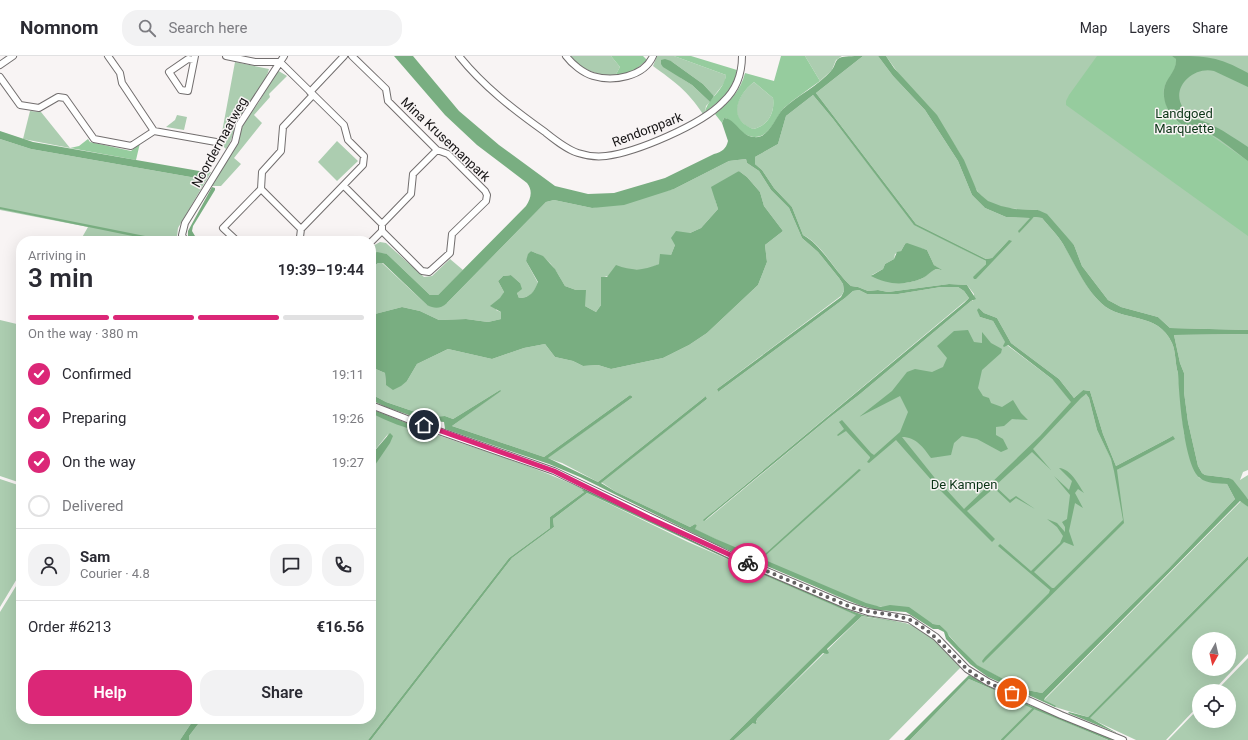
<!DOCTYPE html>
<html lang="en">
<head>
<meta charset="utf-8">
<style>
	body { margin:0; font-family:Roboto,sans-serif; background:#f2f2f3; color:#2b2b33; height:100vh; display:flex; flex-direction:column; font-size:15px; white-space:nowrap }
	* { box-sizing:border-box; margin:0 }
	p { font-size:13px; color:#7c7c81 }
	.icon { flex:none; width:22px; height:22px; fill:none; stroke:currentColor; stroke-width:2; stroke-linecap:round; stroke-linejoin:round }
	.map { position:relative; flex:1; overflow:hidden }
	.panel { position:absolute; left:16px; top:180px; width:360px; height:488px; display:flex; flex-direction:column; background:#fff; border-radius:16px; box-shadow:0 4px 16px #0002 }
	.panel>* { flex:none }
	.needle { width:26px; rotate:188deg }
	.buttons { position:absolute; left:1192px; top:576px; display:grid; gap:8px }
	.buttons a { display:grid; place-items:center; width:44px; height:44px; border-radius:50%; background:#fff; box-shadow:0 4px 16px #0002; font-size:20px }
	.pin { position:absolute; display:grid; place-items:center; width:34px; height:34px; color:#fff; margin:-17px; border:2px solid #fff; border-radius:50%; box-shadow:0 1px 4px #0007 }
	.courier { position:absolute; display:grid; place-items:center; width:40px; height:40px; margin:-20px; border:3px solid #db2777; border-radius:50%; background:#fff; color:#222; box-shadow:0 1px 5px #0007 }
	.head em { font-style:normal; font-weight:600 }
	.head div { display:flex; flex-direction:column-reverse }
	.head { display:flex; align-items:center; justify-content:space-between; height:68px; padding:0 12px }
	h1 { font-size:26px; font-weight:600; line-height:30px }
	.bar { display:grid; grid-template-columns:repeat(4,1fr); gap:6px 4px; align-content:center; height:48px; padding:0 12px }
	.bar i { height:5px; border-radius:3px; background:#e1e1e2 }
	.bar .active { background:#db2777 }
	.bar p { grid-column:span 4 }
	.line { display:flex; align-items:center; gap:10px; padding:0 12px; border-top:1px solid #e1e1e2 }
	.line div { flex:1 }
	.round { display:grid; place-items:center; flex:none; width:42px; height:42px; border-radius:16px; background:#f2f2f3 }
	ol { padding:0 12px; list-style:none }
	li { display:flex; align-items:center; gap:12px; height:44px }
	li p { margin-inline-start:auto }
	li .icon { padding:4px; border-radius:50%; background:#db2777; color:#fff; stroke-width:4 }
	li:last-child { color:#7c7c81 }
	li i { width:22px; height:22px; border:2px solid #e1e1e2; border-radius:50% }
	.action { display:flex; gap:8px; margin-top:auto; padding:8px 12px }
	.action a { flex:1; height:46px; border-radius:16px; background:#db2777; color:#fff; font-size:16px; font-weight:600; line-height:46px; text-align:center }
	.action a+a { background:#f2f2f3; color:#2b2b33 }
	header { display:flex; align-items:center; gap:24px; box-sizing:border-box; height:56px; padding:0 20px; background:#fff; border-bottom:1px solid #e1e1e2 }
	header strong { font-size:19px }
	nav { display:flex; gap:22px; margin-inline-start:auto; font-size:14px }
	.search { width:280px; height:36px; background:#f2f2f3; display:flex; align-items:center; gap:10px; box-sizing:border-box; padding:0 14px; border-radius:16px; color:#7c7c81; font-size:15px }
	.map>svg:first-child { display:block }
	.green { fill:#accdb0; fill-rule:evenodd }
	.forest { fill:#96cc9e; fill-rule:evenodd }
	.water { fill:#79ae81 }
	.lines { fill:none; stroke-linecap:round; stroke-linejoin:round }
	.stream { stroke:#79ae81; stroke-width:2 }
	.street-casing { stroke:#726e6e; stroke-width:8 }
	.street { stroke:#fff; stroke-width:6 }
	.done { stroke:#656263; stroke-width:4; stroke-dasharray:0 7.2 }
	.route { stroke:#db2777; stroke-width:5 }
	.labels { text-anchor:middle; stroke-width:3; stroke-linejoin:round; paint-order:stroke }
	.park-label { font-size:13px; fill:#0c3517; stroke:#f8f4f4 }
	.street-label { font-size:13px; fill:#161415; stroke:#f8f4f4 }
</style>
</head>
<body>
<header>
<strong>Nomnom</strong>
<div class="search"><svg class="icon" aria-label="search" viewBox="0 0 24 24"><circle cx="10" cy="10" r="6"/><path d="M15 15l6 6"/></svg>Search here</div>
<nav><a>Map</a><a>Layers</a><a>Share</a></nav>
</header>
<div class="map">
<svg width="1248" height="684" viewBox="0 0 1248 684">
	<rect width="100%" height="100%" fill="#f8f4f4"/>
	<!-- green -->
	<path class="green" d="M569 0H611L620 11 615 20C597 19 582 14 569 0Z
		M657 0H674L726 19 725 26 714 40 703 28 671 5 681 22 692 29 710 46 706 50 705 56 703 58C687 34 675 26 653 10Z
		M805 0H842L836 4 832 14 820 25Z
		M863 0H878L893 20 925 54 958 105 972 139 985 152 1006 161 1031 162 1018 175 1034 161 1042 162C1049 171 1058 179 1063 188 1076 208 1084 231 1101 247 1122 267 1158 255 1172 287 1176 296 1175 308 1178 317L1184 378 1199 422 1227 428 1235 443 1169 512 1042 637 1022 633 976 609 959 591 940 569 933 568 903 554 855 547 836 540 694 473 697 469 695 468 690 471 616 436 601 426 707 343 706 340 598 426 562 407 547 402 633 341 630 339 544 401 452 370 500 335V334L453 363 445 360 430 361 386 346 371 338V311L385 317 386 329 407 325 417 308 448 293 492 303 524 292 545 288 555 301 573 305 583 310 598 309 611 313 663 302 689 289 707 277 758 229 767 206 765 189 783 175 764 150 760 136 747 121 739 115 715 143 718 153 701 172 690 177 675 189 671 199 659 208 649 213 628 214 601 222V249L596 256 585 250 576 234 565 230C555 213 550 202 531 195L526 205 538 227C534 236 530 242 519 242L517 237 520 227 511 219 503 220 498 225 504 236 496 254 501 256V263L488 266 466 263 439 264 420 255 402 251 371 259V213L378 207 381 206 427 249 447 247 546 146 554 144 592 152 674 133 729 105 746 103 747 107 759 115 771 134 789 152 802 182 818 196 839 222 843 228 844 235 841 240 717 333 718 336 845 242 853 235 859 234 867 238H898L941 231H958L964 235 969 242 714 455 705 465 829 362 860 338 971 245H973L974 238 967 229 949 228 888 236 878 234 868 235 858 231 851 230C834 215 823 189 803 179L792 151 774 132 762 114 755 108V101L778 88 786 60 813 39 833 63 914 168 986 205V208L974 221V223L1009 184 992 202 986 203 916 168 816 37ZM905 188 927 194 934 209 941 214 936 213C931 215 927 219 923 222 904 230 890 228 872 219L883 213 885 208 894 203 895 198 901 195ZM979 252 984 257 997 262 1011 287 1059 323 1074 342 1083 334 1090 335 1103 378 1116 410 1173 380 1117 414 1097 374 1089 342 1086 338 1071 345 1052 323 1007 289 993 265 980 261Z
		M886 0H1248V274L1170 272 1158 261 1121 251 1108 244 1082 210 1074 189 1038 154C1022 153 1001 154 987 145 974 136 970 119 964 106 957 90 945 76 935 63 918 42 901 22 886 0Z
		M235 6 269 13C264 32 247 47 238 64 233 74 233 84 226 93L220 87Z
		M277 14 287 20 269 38 270 41 254 59 262 67 234 102 241 108 221 130H211L238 85 244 66 259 46Z
		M754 26 773 42C775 57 768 70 753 73 726 63 737 39 754 26Z
		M30 55 41 56 70 92 23 83Z
		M177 59 187 61 184 74 166 71 175 64Z
		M0 83 31 93 202 123 205 116H211L178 172 177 180 173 185H156L133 180 130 185H80L88 171 0 154Z
		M337 85 358 105 337 125 318 106Z
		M380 186 386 187 424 221 432 220 450 203 463 214 438 239H430L387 198 374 197 371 199V191Z
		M0 264 21 269V427L0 420Z
		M1248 278V414L1243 416 1240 424 1248 419V443L1229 422 1205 419 1202 417 1198 410 1188 366 1184 336V317L1180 307 1174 279Z
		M371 357 423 376 425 375C478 393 532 409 583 433L584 436 550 461V472L509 502 368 684H189V680L202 663H371V415L379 402 388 378 371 399Z
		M0 423 21 430V516L0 551Z
		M587 437 688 486 857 559 729 684H371L512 502 554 471 553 463Z
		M1241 445 1248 451V500L1088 661 1055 651 1044 644Z
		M1248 504V598L1213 635H1199V649L1166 684H1136L1089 662ZM1199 583H1229V613H1199Z
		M21 522V663H95L96 665H99L100 663H194L180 684H0V556Z
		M862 560C877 564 896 563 911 569 931 577 946 596 961 611L889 684H734L753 667 757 666V663Z
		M1248 602V684H1168L1199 652V665H1229V635H1216Z
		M969 623 994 634 995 633 1033 652 1108 684H910Z"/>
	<!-- forest -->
	<path class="forest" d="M611 0H643L647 4 631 17 615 20 620 11Z
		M674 0H691L737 14C734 34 720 45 705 56 708 42 724 35 726 19Z
		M781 0H805L820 25C808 34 795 42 784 52 776 60 770 82 754 81 742 80 735 68 726 62H724L722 67 715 58C729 47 741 34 745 17L774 25ZM754 26 773 42C775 57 768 70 753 73 727 63 737 39 754 26Z
		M1097 0H1172L1176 3C1177 15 1167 21 1164 32 1162 40 1168 58 1175 64 1181 69 1201 78 1209 78L1248 105V180L1066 49V45L1069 39Z
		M88 83 90 86 131 95 140 87 136 104 70 92 79 90Z"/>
	<!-- water -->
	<path class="water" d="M394 0H413L459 55 499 89 555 130 588 138 614 137 665 122 714 98C722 96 726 93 728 85L722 67 724 62C736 63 740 80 754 81 769 83 775 61 783 53 798 39 818 30 831 15 836 10 834 3 842 1 847 0 856 0 863 0L816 37 916 168 986 203 992 202 1009 184 1012 185 976 223H974L973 221 986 208V205L914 169 833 63 813 39 786 60 778 88 755 101V108L762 114 774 132 792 151 803 179C823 190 834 215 851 230L858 231 868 235 878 234 888 236 949 228 967 229 976 243 971 245 860 338 829 362 704 465 703 464 714 455 964 247 969 242 964 235 958 231H941L898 238H867L859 234 853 235 845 242 718 336 717 333 841 241 844 235 843 228 839 222 818 196 802 182 789 152 771 134 759 115 747 107 746 103 729 105 674 133 624 149 592 152 554 144 546 146 447 247C440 253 435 253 427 249L383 207H378L371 213V199L377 196 387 198 430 239H438L526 150C531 142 533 135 527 127L477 89 445 59Z
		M878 0H886L894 12 937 59 964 104 977 135 982 140 988 145 1001 150 1015 153 1038 154 1047 158 1074 189 1082 210 1108 244 1121 251 1158 261 1170 272 1248 274V278L1174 279 1180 307 1184 317V336L1188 366 1198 410 1202 417 1205 419 1229 422 1233 424 1248 443V451L1240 445 1045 642 1044 644 1056 650 1055 651 988 621 970 608 946 583 944 576 938 573H933L906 556 876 554 859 549 719 490 580 421 549 408 445 373 444 366 423 364 386 351 371 344V338L386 346 430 361 445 360 453 363 500 334 501 335 452 370 544 401 630 339 633 341 548 402 598 426 706 340 707 343 601 427 616 436 690 471 695 468 697 469 695 473 716 483 866 547 881 551 890 549 909 551 933 568 940 569 947 576 949 580 959 591 977 609 1022 633 1042 637 1169 512 1235 443 1227 428C1218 427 1207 428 1200 422 1184 410 1179 338 1178 317 1175 308 1176 296 1172 287 1158 255 1122 267 1101 247 1084 231 1075 208 1063 188 1058 179 1049 171 1042 162L1034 161 1019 177 1018 175 1030 162 1006 161 985 152 972 139 958 105 925 54 893 20Z
		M1172 0C1207 0 1217 0 1248 17V31L1214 15C1193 10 1170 32 1183 52 1190 65 1203 63 1214 70 1226 76 1237 84 1248 91V105C1238 98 1221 83 1210 78 1207 77 1202 78 1198 76 1180 71 1162 55 1164 34 1165 22 1177 16 1176 3Z
		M665 3 671 5 703 28 714 40 710 46 692 29 663 11 661 8V4Z
		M0 75 33 86 205 116 202 123 31 93 0 83Z
		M739 115 747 121 760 136 764 150 783 175 765 189 767 206 758 229 707 277 689 289 663 302 611 313 598 309 583 310 573 305 555 301 545 288 524 292 492 303 448 293 417 308 407 325 401 330 393 334 386 329 385 317 371 311V259L402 251 420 255 439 264 466 263 488 266 501 263V256L490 250 500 242 504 236 498 225 503 220 511 219 520 227 522 233 517 237 519 242C530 242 534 236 538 226L526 205 528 198 531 195 543 200 555 213 565 230 576 234H586L585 250 596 256 601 249V221H607L616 209C632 215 643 215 659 208L660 198 671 199 675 189 671 182 676 175 690 177 701 172 718 153 711 131Z
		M212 131 215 132V134L193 170 192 175 198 185H192L188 180V175Z
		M0 151 170 185H157L0 153Z
		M907 187 927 194 934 209 942 214 936 213C931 215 927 220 923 222 904 230 889 229 871 220L883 213 885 208 894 203 897 196 901 195 905 188Z
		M979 252 984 257 997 262 1011 287 1059 323 1074 342 1083 334 1090 335 1103 378 1116 410 1173 380 1175 383 1117 414 1124 467 983 607 982 605 985 601 1049 537 1050 534 998 490 1000 488 1031 515 1060 487 1063 480 1057 471 1047 463 1057 467 1065 476V471L1062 466 1067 463 1070 439 1054 420 1069 434 1072 425 1059 412C1071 413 1078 428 1084 437L1078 433 1075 437 1083 452 1075 447 1069 475 1074 490 1064 486 1034 516 1052 532H1054L1123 464 1114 415 1111 403 1097 374 1089 342 1086 338 1081 342 1033 393 1051 414 1032 396 995 430 1010 444 1016 440 1035 453 1016 442 1010 447 994 432 967 455 995 483 992 486 940 434 944 431 964 453 1040 380 1071 346 1052 323 1008 289 1004 291 1003 290 1005 286 993 265 980 261 977 254Z
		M968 274 974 286 982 287V276L991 287 1002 293 1001 297 982 314 978 332 983 340 989 342 991 347 1002 351 1013 344 1021 357 1028 364 1012 363 1004 370 996 371V379L1003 383 1008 393 1001 396 977 383 962 380 954 387 951 399 931 402C923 391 916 381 902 381L938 426 934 427 896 384 869 407 867 406 870 402V401L846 375 838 380 837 379 844 373 839 366 842 364 871 397 874 399 900 376 908 356 900 340 859 361 892 335 907 316 915 313 932 316 943 311 947 302 937 290 954 275Z
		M371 353 425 374 424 376C406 373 387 365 371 357Z
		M390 377 393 380 390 387 371 415V399Z
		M859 413 861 414 765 500V498Z
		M584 433 655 467 849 554 863 559 898 566 862 560 827 593 829 597 827 598 823 597 757 663 756 668 753 667 734 684H729L856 559 734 506 587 437 553 463 554 471 512 502 371 684H368L509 502 550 472V461L584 436 582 434Z
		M1248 500V504L1090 662 1117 677 1068 657 1069 656 1088 661Z
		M969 619 995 633 994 634 969 623 910 684H904Z
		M194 663H202L189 680V684H180Z"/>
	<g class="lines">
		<!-- stream -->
		<path class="stream" d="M1001 637 1034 652
			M1002 684 1034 652 1111 684"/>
		<!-- street casing -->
		<g class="street-casing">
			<path id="street" d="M108 0 120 17 122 27 154 75
				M226 0 255 6H280
				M352 0 386 33 388 45 437 94 448 98 485 135 487 139 486 145 452 178 450 197 429 216 422 215 382 175 371 186
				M459 0C483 30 514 54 545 76 555 84 566 93 578 97 587 100 597 101 606 100 637 96 701 69 723 46 736 34 742 18 742 0
				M566 0C572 8 583 17 593 20 613 26 644 21 653 0
				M194 4 188 3 169 16 181 34 188 35 195 0
				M280 6 344 69 348 84 364 100 363 109 301 173 300 181 296 185
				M0 9 13 0
				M0 21 20 49 39 52 58 41 65 42 94 83 131 90 154 75 216 86
				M310 36 344 0
				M344 130 382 168
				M261 133 301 173
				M382 175V168L411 138 413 118 437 94
				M185 185 182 179 185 167 235 86 239 69 284 0
				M237 185 223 172 261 133 262 116 281 95 283 71 313 39
				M371 349 433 373 554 415 736 502 846 549 868 556 909 563 936 581 967 613 988 626 1061 659 1123 684"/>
		</g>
		<!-- street -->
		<use href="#street" class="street"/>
	</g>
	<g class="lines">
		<!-- done -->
		<path class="done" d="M748 507 853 552C872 558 900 557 916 567 936 579 949 596 966 612 979 623 996 631 1012 637"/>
		<!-- route -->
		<path class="route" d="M424 369 554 415 649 462 748 507"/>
	</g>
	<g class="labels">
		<!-- park labels -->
		<g class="park-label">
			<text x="1184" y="62">Landgoed<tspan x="1184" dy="15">Marquette</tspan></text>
			<text x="964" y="433">De Kampen</text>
		</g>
		<!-- street labels -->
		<g class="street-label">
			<text transform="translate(647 73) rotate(-21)" y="5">Rendorppark</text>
			<text transform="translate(446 83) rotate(43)" y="5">Mina Krusemanpark</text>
			<text transform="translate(219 86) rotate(-61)" y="5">Noordermaatweg</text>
		</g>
	</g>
</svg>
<div class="buttons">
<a><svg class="needle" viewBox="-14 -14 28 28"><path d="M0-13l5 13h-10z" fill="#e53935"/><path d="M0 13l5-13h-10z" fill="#7c7c81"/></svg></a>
<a><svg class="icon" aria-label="locate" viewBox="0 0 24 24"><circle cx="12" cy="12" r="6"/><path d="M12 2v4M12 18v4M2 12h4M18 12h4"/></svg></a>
</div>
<div class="pin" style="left:1012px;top:637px;background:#ea580c"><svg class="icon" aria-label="bag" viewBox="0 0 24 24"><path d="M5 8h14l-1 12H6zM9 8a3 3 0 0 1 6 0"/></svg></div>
<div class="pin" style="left:424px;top:369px;background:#1f2937"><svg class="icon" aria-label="home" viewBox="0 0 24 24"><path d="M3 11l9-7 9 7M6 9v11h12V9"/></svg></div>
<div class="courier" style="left:748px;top:507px"><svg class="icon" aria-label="bike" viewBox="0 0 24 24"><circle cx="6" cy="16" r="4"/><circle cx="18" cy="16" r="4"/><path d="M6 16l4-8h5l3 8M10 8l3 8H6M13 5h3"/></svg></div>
<section class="panel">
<div class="head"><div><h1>3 min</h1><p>Arriving in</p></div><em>19:39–19:44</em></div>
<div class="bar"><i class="active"></i><i class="active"></i><i class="active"></i><i></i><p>On the way · 380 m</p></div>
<ol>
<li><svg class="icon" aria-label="check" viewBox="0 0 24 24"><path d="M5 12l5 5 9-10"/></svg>Confirmed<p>19:11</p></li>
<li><svg class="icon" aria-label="check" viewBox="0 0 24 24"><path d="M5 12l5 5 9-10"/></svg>Preparing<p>19:26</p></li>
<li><svg class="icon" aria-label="check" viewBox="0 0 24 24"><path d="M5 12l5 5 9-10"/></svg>On the way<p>19:27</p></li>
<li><i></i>Delivered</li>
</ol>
<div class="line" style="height:72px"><a class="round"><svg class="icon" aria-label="person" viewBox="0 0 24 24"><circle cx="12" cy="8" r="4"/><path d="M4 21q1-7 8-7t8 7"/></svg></a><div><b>Sam</b><p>Courier · 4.8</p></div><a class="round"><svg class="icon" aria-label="chat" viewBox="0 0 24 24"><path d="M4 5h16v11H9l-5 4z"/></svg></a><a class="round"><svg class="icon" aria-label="phone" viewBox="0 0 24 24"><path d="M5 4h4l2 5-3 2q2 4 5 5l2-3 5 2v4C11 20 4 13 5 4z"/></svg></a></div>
<div class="line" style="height:52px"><div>Order #6213</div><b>€16.56</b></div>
<div class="action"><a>Help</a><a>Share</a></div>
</section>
</div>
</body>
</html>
